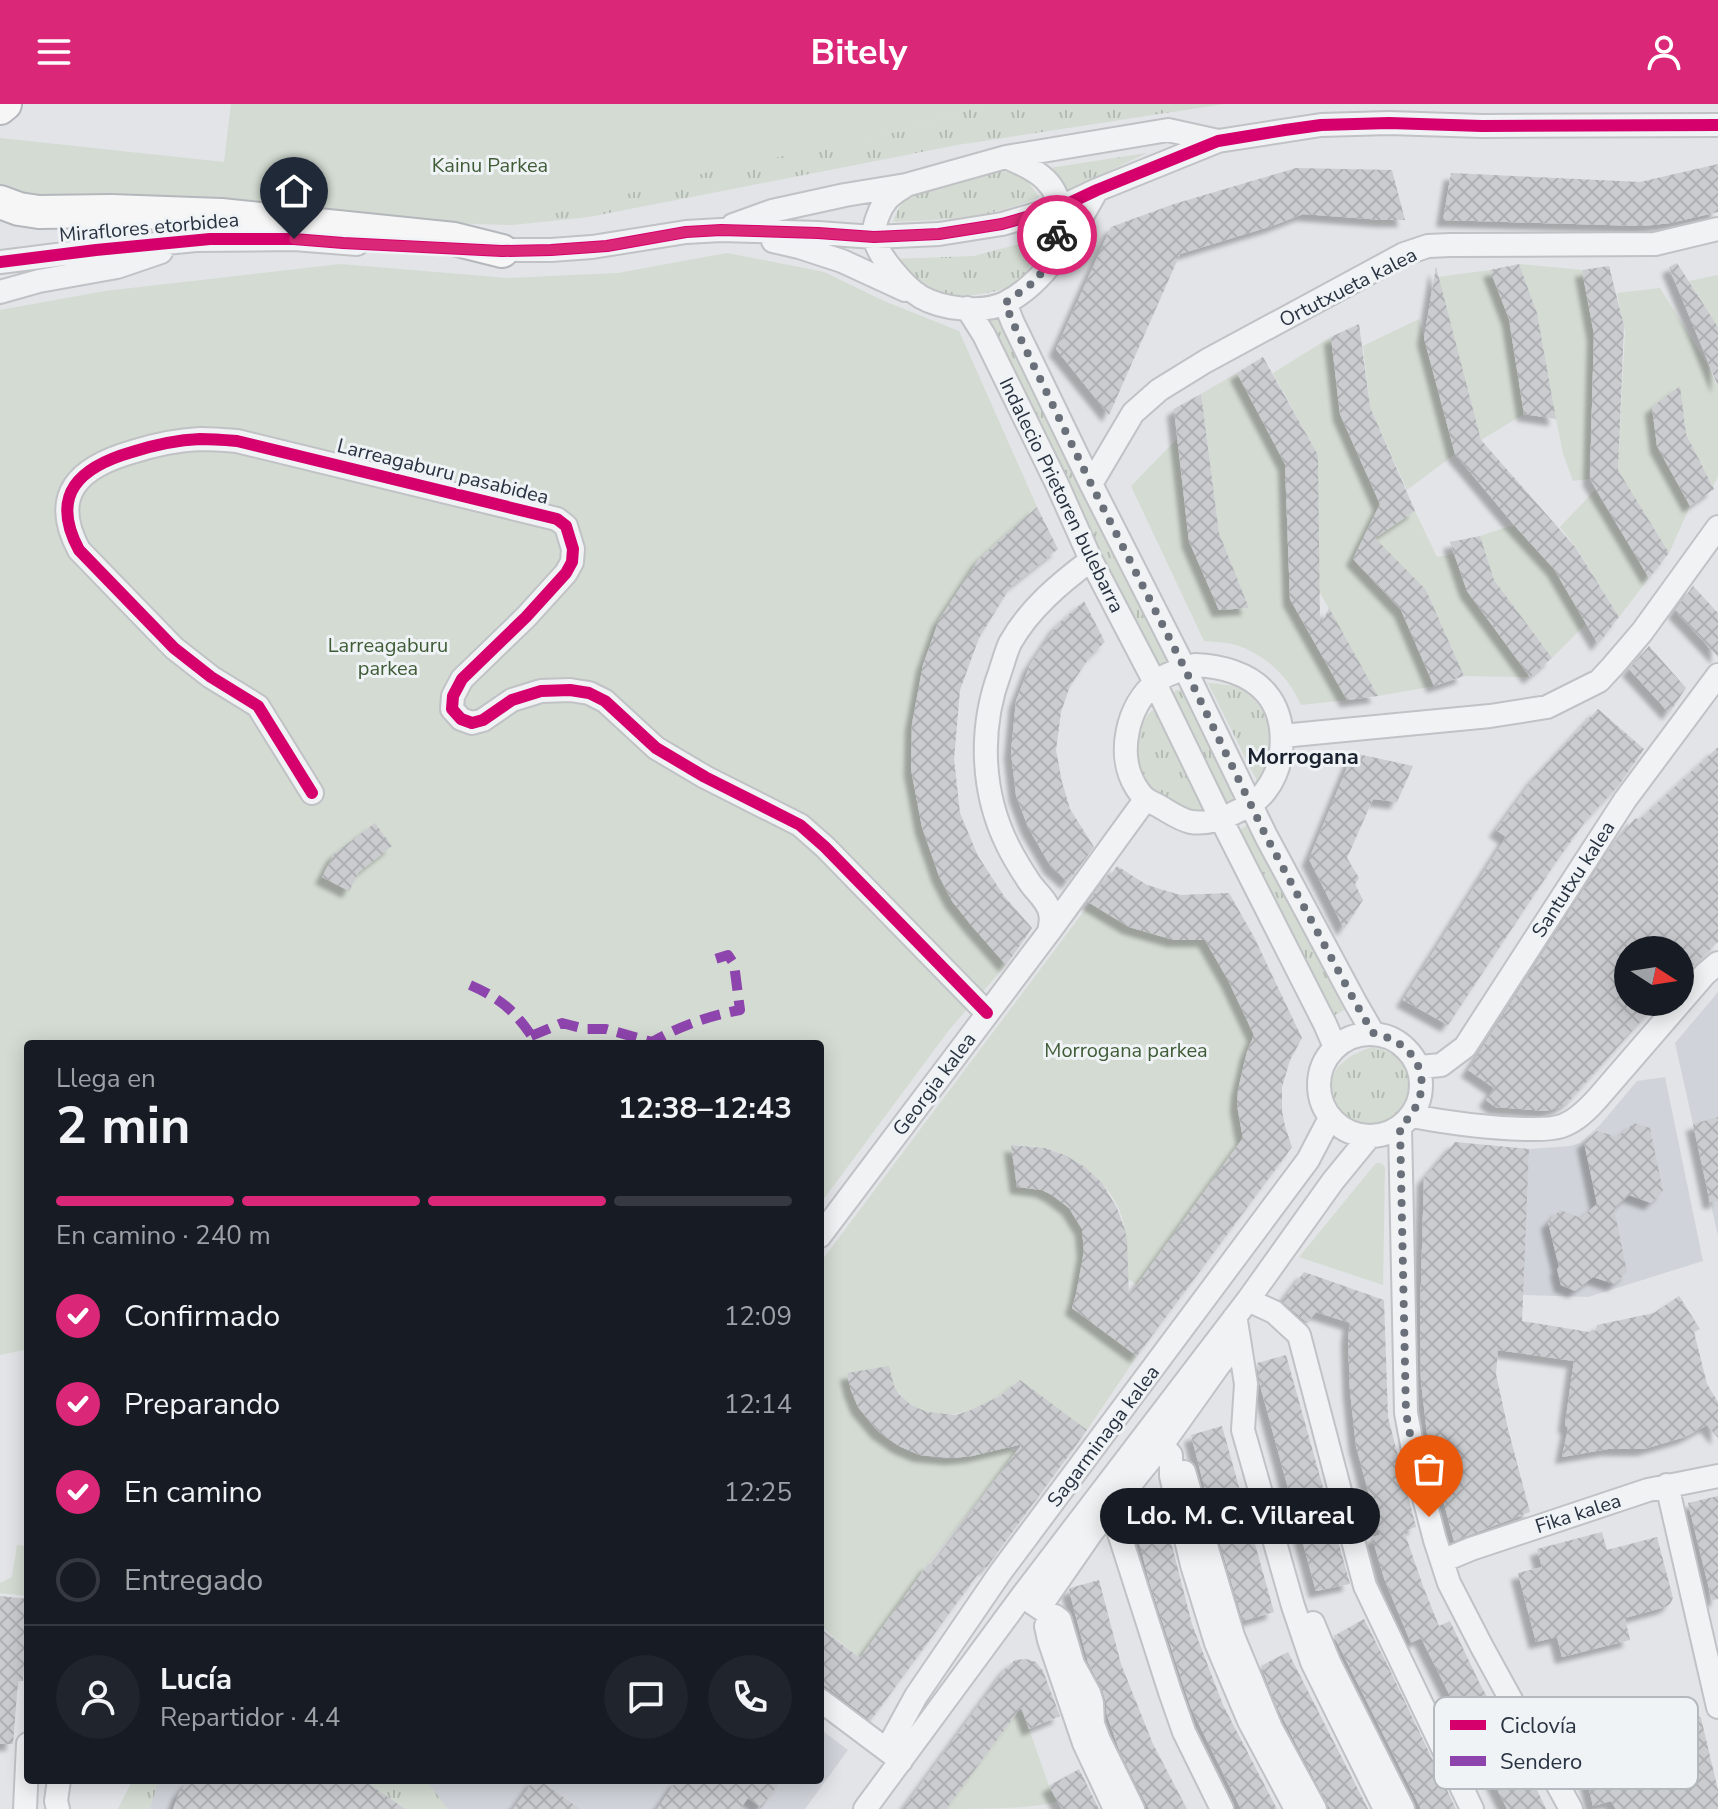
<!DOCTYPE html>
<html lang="es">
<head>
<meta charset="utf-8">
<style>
	body { margin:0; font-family:"Nunito Sans",sans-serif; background:#20242c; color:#f1f3f6; height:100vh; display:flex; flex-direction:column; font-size:30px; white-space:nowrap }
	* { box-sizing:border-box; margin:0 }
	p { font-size:26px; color:#9ea1a6 }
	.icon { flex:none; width:44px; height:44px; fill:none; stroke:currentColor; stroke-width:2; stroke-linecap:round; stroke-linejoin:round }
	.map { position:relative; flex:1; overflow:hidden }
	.sheet { position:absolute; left:24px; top:936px; width:800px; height:744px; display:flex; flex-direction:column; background:#171b24; border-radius:8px; box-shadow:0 4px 20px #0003 }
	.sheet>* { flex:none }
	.needle { width:52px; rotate:102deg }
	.fabs { position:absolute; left:1614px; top:832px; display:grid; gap:16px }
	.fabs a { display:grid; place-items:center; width:80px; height:80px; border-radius:50%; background:#171b24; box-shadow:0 4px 20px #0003; font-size:40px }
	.pin { position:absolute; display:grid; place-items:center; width:68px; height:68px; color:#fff; margin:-82px -34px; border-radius:50% 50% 50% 0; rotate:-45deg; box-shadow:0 0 8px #0007 }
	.pin .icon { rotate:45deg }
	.courier { position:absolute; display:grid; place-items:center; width:80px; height:80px; margin:-40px; border:6px solid #db2777; border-radius:50%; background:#fff; color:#222; box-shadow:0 2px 10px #0007 }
	.bubble { position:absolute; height:56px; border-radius:28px; background:#171b24; box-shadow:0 4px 20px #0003; font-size:26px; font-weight:700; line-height:56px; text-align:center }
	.summary em { font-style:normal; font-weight:700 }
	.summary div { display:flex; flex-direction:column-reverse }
	.summary { display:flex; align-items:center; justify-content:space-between; height:136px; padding:0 32px }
	h1 { font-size:52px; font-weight:700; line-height:60px }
	.bar { display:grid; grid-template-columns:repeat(4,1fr); gap:12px 8px; align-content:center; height:96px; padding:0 32px }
	.bar i { height:10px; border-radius:6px; background:#363941 }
	.bar .on { background:#db2777 }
	.bar p { grid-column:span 4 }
	.line { display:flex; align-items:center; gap:20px; padding:0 32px; border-top:2px solid #363941 }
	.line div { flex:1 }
	.round { display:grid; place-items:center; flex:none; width:84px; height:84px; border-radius:42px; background:#20242c }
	ol { padding:0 32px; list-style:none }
	li { display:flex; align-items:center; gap:24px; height:88px }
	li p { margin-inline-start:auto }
	li .icon { padding:8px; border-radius:50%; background:#db2777; color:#fff; stroke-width:4 }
	li:last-child { color:#9ea1a6 }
	li i { width:44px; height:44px; border:4px solid #363941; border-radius:50% }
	header { display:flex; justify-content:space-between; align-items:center; height:104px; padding:0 32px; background:#db2777; color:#fff; font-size:36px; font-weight:700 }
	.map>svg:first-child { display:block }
	.built { fill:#d0d4da }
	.grass { fill:url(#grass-tufts) }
	.park { fill:#d3dbd2 }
	.building { fill:url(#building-cross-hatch); filter:url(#shadow) }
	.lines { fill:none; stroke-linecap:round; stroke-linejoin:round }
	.minor-casing { stroke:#c0c2c5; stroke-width:26 }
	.highway-casing { stroke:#b4b7bc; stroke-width:36 }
	.minor { stroke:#f1f2f4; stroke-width:22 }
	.highway { stroke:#f6f6f6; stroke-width:32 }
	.quiet { stroke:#8e44ad; stroke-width:10; stroke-dasharray:20 10; stroke-linecap:butt }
	.cycleway-casing { stroke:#eff3f6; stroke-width:17 }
	.cycleway { stroke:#d6006c; stroke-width:12 }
	.done { stroke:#69707a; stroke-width:8; stroke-dasharray:0 14.4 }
	.route { stroke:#db2777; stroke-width:10 }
	.labels { text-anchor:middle; stroke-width:6; stroke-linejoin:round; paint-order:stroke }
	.park-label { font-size:20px; fill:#3f5c36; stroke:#eff3f6 }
	.street-label { font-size:20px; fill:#283240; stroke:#eff3f6 }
	.neighbourhood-label { font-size:22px; font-weight:bold; fill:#1b2331; stroke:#eff3f6 }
	.key { fill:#eff3f6; stroke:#b3b9bf; stroke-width:2 }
	.key-label { font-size:22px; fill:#283240 }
</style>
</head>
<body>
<header><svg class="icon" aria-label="menu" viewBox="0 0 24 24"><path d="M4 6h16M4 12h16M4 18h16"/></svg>Bitely<svg class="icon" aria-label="person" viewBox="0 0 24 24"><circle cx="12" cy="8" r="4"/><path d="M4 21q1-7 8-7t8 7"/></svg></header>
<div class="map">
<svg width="1718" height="1705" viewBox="0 0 1718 1705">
	<defs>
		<pattern id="grass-tufts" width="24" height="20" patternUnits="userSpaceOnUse" patternTransform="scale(2)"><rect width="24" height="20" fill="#d3dbd2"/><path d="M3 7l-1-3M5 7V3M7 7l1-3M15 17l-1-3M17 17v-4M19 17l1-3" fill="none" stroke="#b5bcb5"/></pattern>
		<pattern id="building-cross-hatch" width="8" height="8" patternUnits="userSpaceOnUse" patternTransform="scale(2)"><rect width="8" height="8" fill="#cacccf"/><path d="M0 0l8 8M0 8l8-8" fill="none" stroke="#aeb0b3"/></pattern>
		<filter id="shadow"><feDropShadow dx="-7" dy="7" stdDeviation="2" flood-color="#0004"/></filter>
	</defs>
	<rect width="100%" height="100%" fill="#e2e4e7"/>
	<!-- built -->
	<path class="built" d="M1718 888V1132L1675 939Z
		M1665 973 1703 1157 1588 1193 1522 1191 1529 1045 1570 1042 1580 1039 1600 1021 1637 977Z
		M820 1625 848 1646 805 1705H118L133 1676H820Z"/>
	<!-- grass -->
	<path class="grass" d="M980 0H1224L957 41 589 113 512 121 709 67 910 25Z
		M1147 49 1065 88 1043 65Z
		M1001 67C1022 70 1027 75 1039 93 993 114 943 116 893 118 899 101 906 90 922 82Z
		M1042 134C1037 151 1028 171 1012 181 1004 186 991 188 981 190 943 196 917 186 893 155L974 152Z
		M990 213H997L1170 561 1161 568 1101 455 988 217Z
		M1208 579C1220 580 1235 581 1245 587 1261 598 1276 630 1274 649 1272 661 1265 674 1261 685Z
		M1186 585 1239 699 1229 705 1170 591 1177 586Z
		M1155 604 1210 709C1181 710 1145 692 1138 661 1137 653 1138 644 1139 636 1141 622 1143 613 1155 604Z
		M1248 721H1251L1344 906 1330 914 1238 727Z
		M1372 943C1440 957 1406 1027 1362 1023 1353 1022 1347 1017 1340 1011 1334 1005 1331 998 1331 989 1329 962 1349 951 1372 943Z
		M133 1676H156L157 1681 150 1705H118Z
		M363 1676H426L448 1705H405Z"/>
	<!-- park -->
	<path class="park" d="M231 0H980L910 25 712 67 512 121 352 116 34 97 9 87 0 80V34L224 58Z
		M727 149 824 168 884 197 959 227 1037 403 979 455 939 516 923 560 912 620 911 665 922 723 939 772 971 821 1006 861 949 926 820 1100V940H28V1245L0 1251V206L105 187 340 160 507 174 618 169Z
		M1519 160 1582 166 1594 230 1589 375 1573 377 1563 349 1556 315 1537 209Z
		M1490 166 1509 215 1524 310 1481 336 1438 173Z
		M1718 171V223L1689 177Z
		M1660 184 1709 263 1718 283V373L1713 382 1686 330 1680 283 1652 303 1657 342 1690 402 1669 449 1618 366 1625 228 1617 189Z
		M1419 215 1455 350 1407 386 1370 303 1363 242Z
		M1331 233 1340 310 1390 423 1415 407 1437 453 1454 450 1467 487 1530 573 1464 572 1426 486 1353 455 1401 506 1434 582 1378 592 1319 487 1318 351 1273 269Z
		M1237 269 1285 360 1290 495 1347 596 1301 601C1288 572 1266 551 1236 541 1227 538 1215 538 1204 537L1131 382 1177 335 1189 437 1219 506 1249 504 1219 429 1201 290Z
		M1595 386 1649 474 1619 513 1578 446 1560 423Z
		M1510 422H1515L1554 465 1587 519 1552 554 1494 476 1480 432Z
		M1090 799 1129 823 1174 836 1205 835 1228 876 1254 931C1239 967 1233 997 1243 1034L1137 1181 1124 1172C1124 1157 1126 1142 1125 1127 1121 1090 1086 1057 1052 1046 1040 1042 1027 1042 1014 1041L1017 1082 1042 1086 1052 1091 1069 1104 1082 1125 1084 1147 1080 1172 1072 1204 1137 1252 1087 1326 1020 1277C990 1300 950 1324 912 1302 903 1296 899 1285 890 1281 876 1276 861 1273 847 1269 855 1324 908 1361 961 1354 976 1352 990 1345 1004 1341L1016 1348 929 1459 860 1554 820 1522V1159Z
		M1376 1059H1381L1385 1063 1383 1181 1299 1153Z
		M17 1441 28 1442V1492L0 1489V1479L12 1473Z
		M1018 1607 1023 1608 1049 1682 1057 1697C1042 1705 968 1705 946 1705Z"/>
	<!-- building -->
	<path class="building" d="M1718 60V108L1670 119 1643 122 1443 116 1451 69 1640 78Z
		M1296 64 1392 66 1405 116H1383L1303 110 1272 122 1180 150 1109 311 1056 245 1111 123 1174 100Z
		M1677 159 1718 223V282L1669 163Z
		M1519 160 1537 209 1556 315 1524 310 1509 215 1490 166Z
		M1609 162 1624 222 1618 366 1669 449 1649 474 1590 375 1594 230 1582 166Z
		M1436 163 1481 336 1576 444 1619 513 1598 540 1554 465 1515 422 1455 350 1424 234Z
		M1359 220 1370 303 1415 407 1375 434 1426 486 1464 572 1434 582 1401 506 1353 455 1380 400 1340 310 1331 233Z
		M1263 253 1318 351 1320 523 1329 504 1378 592 1347 596 1290 495 1285 360 1237 269Z
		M1680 282 1686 330 1714 385 1690 402 1657 342 1652 303Z
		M1201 290 1219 429 1249 504 1219 506 1189 437 1174 305Z
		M1037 403 1058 445 1011 482 979 534 960 586 954 655 960 709 978 752 1004 792 1032 824 1006 861 971 821 952 797 939 772 922 723 911 665 912 620 923 561 939 516 979 455Z
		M1480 432 1494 476 1552 554 1530 573 1467 487 1450 438Z
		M1693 482 1718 509V553L1675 507Z
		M1084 497 1105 538 1091 551 1070 582 1061 608 1056 646 1062 678 1070 705 1094 743 1068 778 1051 763 1028 723 1016 691 1011 648 1016 597 1030 561 1057 521Z
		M1649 542 1686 584 1669 609 1629 565Z
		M1598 605 1644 645 1630 665 1619 681 1586 716 1554 761 1448 921 1403 896 1506 733 1496 726 1534 674Z
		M1718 643V838L1680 874V846H1628V898H1658L1570 996 1560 1003 1546 1007 1495 1003 1486 996 1494 984 1468 966 1606 751 1635 714 1639 716Z
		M1353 649 1413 662 1397 698 1373 695 1347 754 1359 774 1355 780 1363 796 1344 825 1309 755Z
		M375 719 392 742 359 768 349 787 322 773 334 750Z
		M1117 762 1147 781 1180 791 1229 789 1254 833 1302 934 1290 956 1282 983V1007L1285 1022 1292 1043 1137 1252 1072 1204 1076 1191 1084 1147 1082 1125 1069 1104 1052 1091 1042 1086 1017 1083 1011 1041 1045 1044 1065 1051 1085 1063 1102 1079 1117 1104 1125 1126 1127 1136 1129 1192 1243 1034 1237 1001 1238 986 1247 948 1254 931 1228 876 1205 836H1174L1129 823 1088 798 1110 768 1111 770Z
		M1718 1013V1097L1710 1098 1693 1020Z
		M1634 1019 1650 1024 1663 1087 1651 1099 1629 1091 1614 1105 1627 1168 1614 1180 1593 1173 1575 1187 1561 1181 1557 1165 1559 1163 1548 1118 1560 1106 1581 1114 1597 1100 1584 1038 1597 1027 1618 1033Z
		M1455 1038 1529 1045 1522 1217 1595 1229 1597 1221 1654 1209 1679 1192 1700 1225 1694 1228 1707 1280 1718 1298V1334L1707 1321 1685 1333 1644 1345H1608L1562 1353 1568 1324 1565 1321 1566 1313 1574 1257 1498 1246 1496 1270 1508 1325 1530 1408 1454 1437 1428 1338 1421 1277 1420 1214 1424 1074Z
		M1304 1168 1384 1196 1388 1313 1416 1423 1404 1427 1423 1482 1439 1522 1450 1517 1480 1580 1532 1675 1546 1705H1507L1421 1534 1411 1539 1384 1474 1372 1433 1380 1431 1356 1342 1350 1286 1348 1234 1350 1219 1316 1208 1308 1217H1305L1282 1197Z
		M1286 1251 1350 1480 1316 1487 1260 1281 1257 1259Z
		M889 1262 894 1282 899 1290 911 1301 927 1308 956 1311 971 1306 1000 1292 1020 1276 1087 1326 986 1464 984 1462 871 1616 820 1578V1524L860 1554 929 1459 932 1462 1022 1340 972 1352 952 1354 920 1351 899 1342 878 1327 858 1303 851 1286 847 1269Z
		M1222 1322 1274 1508 1243 1517 1213 1416 1191 1331Z
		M1718 1392V1495L1712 1496 1688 1399Z
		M1160 1395 1192 1520 1223 1601 1277 1705H1241L1191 1604 1150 1480 1130 1403Z
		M1602 1428 1607 1446 1657 1433 1673 1494 1670 1500 1665 1503 1625 1514 1630 1536 1562 1553 1557 1533 1536 1538 1518 1469 1542 1463 1537 1445Z
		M1099 1476 1121 1560 1153 1640 1187 1705H1149L1120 1648 1107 1611 1106 1598 1102 1585 1088 1558 1069 1486 1070 1484Z
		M0 1492 28 1495V1525L23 1577H18L13 1640H0Z
		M1364 1515 1388 1562 1456 1705H1421L1334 1532Z
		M1288 1548 1368 1705H1330L1276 1601 1261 1562Z
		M1026 1555 1036 1558 1043 1567 1060 1612 1029 1625 1021 1603 946 1705H903L1006 1564 1015 1556Z
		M1661 1592 1667 1613 1690 1605 1701 1614 1718 1686V1705H1616L1611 1697 1593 1702 1577 1635 1598 1630 1594 1608Z
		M1079 1665 1099 1705H1062L1049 1682Z
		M189 1676H363L405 1705H173L179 1689Z
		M534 1676H539L580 1705H513Z
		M677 1676H781L761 1704 748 1694 740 1705H657Z"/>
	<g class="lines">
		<!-- minor casing -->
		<g class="minor-casing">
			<path id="minor" d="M1006 53C1037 66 1062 79 1060 117
				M905 82C899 86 890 91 886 97 880 104 873 122 874 131 875 150 906 184 921 193 942 205 983 210 1005 199 1049 177 1074 126 1097 86
				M733 121 772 107 845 91 906 81 1006 53 1168 26 1218 37
				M773 137 799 143 842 157 905 186
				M487 146H551L592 143 686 128 721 126 818 129 874 133 939 130 1002 120 1061 103 1097 86 1218 37 1321 21 1389 19 1482 22 1718 21
				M0 158 96 146 196 136 294 135 357 140
				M0 188 39 177 117 163 161 148
				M1005 199 1013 219 1091 380 1185 565 1266 732 1355 898 1373 929
				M967 204 984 231 1057 380 1091 456 1151 571 1221 715 1325 920 1335 943
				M1091 380 1133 309 1159 286 1206 257 1404 150 1428 142 1450 141 1655 140 1718 125
				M1195 561C1220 562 1249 569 1266 589 1288 615 1286 660 1266 686 1258 698 1244 704 1232 710 1218 717 1206 720 1191 718 1177 715 1166 705 1153 699 1144 695 1141 691 1136 683 1116 651 1127 602 1156 578 1167 568 1182 567 1195 561Z
				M1282 632 1490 612 1547 603 1599 577 1612 563 1642 528 1718 423
				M312 689 258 602 211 573 174 544 79 446C49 390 80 363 132 348 154 341 177 336 200 335 212 335 225 336 237 337L557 415 566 422 573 445 572 458 566 469 526 513 462 575 453 592 452 605 461 615 472 619 483 616 512 596 541 587 570 586 589 589 605 597 656 644 705 673 800 721 825 743 987 909
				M1049 828 1145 696
				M1319 981a51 51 0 1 1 102 0a51 51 0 1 1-102 0Z
				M1420 963 1441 961 1465 943 1625 696 1718 571
				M1412 1012C1449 1019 1486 1024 1525 1025 1537 1025 1550 1026 1562 1022 1576 1017 1587 1006 1597 995L1705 870 1718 859
				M1400 1023 1406 1309 1417 1367 1435 1436 1449 1479 1482 1543 1571 1705
				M820 1132 1049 828C1050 821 1052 816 1050 809 1048 797 1037 789 1030 779 1022 767 1014 754 1008 742 981 688 979 624 1000 568 1003 559 1006 548 1010 539 1029 505 1060 479 1091 456
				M1248 1196 1274 1208 1299 1231 1365 1482 1472 1705
				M1234 1214 1236 1217 1246 1280 1243 1326 1293 1502 1312 1558 1385 1705
				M1162 1341 1171 1351V1372L1192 1461 1216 1539 1249 1617 1296 1705
				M1184 1368 1233 1532 1271 1624 1315 1705
				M1667 1381 1718 1603
				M1111 1404 1170 1588 1184 1628 1222 1705
				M1442 1457 1471 1445 1648 1386 1718 1372
				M1031 1498 1050 1511 1046 1522 1049 1536 1084 1639 1115 1705
				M1040 1503 1092 1428 1162 1341 1219 1261 1239 1237
				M1050 1511 1055 1512 1060 1516 1073 1560 1089 1589 1092 1599 1093 1620 1099 1636 1133 1705
				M1313 1519 1329 1558 1403 1705
				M820 1596 900 1656
				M901 1657 893 1634 916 1592 1000 1469 1308 1056 1330 1014
				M25 1705 28 1640
				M58 1705 56 1697 59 1676
				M865 1705 1022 1492 1248 1196 1333 1077 1369 1033"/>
		</g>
		<!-- highway casing -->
		<g class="highway-casing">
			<path id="highway" d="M0 4 5 0
				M0 98 19 105 39 108 111 107 221 111 454 135 502 147"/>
		</g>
		<!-- minor -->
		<use href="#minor" class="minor"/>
		<!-- highway -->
		<use href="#highway" class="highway"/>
		<!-- quiet -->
		<path class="quiet" d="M470 881C502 895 516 908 535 937
			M531 932 562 919 585 925H606L652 938C680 922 708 912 740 906L734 860 728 851 715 855"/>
		<!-- cycleway casing -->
		<g class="cycleway-casing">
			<path id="cycleway" d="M0 158 96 146 210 135H294L343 139 502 147 551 146 607 142 686 128 721 126 818 129 874 133 939 130 1002 120 1061 103 1097 86 1218 37 1285 26 1321 21 1389 19 1482 22 1718 21
				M312 689 258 602 211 573 174 544 79 446C49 390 80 363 132 348 154 341 177 336 200 335 212 335 225 336 237 337L557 415 566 422 573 445 572 458 566 469 526 513 462 575 453 592 452 605 461 615 472 619 483 616 512 596 541 587 570 586 589 589 605 597 656 644 705 673 800 721 825 743 987 909"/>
		</g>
		<!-- cycleway -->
		<use href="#cycleway" class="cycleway"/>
	</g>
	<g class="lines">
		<!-- done -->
		<path class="done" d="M1057 131 1046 164 1030 181 1005 199 1013 219 1091 380 1185 565 1266 732 1355 898 1373 929C1424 940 1438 988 1400 1023L1406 1309 1417 1367 1429 1413"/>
		<!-- route -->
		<path class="route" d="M294 135 343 139 502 147 551 146 607 142 686 128 721 126 818 129 874 133 939 130 1002 120 1061 103 1060 121 1057 131"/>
	</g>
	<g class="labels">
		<!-- park labels -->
		<g class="park-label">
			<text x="490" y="68">Kainu Parkea</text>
			<text x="388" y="548">Larreagaburu<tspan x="388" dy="23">parkea</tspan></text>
			<text x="1126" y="953">Morrogana parkea</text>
		</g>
		<!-- street labels -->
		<g class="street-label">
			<text transform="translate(149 123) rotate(-5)" y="7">Miraflores etorbidea</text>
			<text transform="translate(1348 183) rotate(-27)" y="7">Ortutxueta kalea</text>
			<text transform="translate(443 367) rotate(14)" y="7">Larreagaburu pasabidea</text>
			<text transform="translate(1062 391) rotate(64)" y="7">Indalecio Prietoren bulebarra</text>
			<text transform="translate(1573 775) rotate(-57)" y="7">Santutxu kalea</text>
			<text transform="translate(934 980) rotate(-53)" y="7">Georgia kalea</text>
			<text transform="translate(1103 1332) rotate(-53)" y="7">Sagarminaga kalea</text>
			<text transform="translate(1578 1409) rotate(-18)" y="7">Fika kalea</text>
		</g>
		<!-- neighbourhood labels -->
		<g class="neighbourhood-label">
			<text x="1303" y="660">Morrogana</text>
		</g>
	</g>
	<!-- legend -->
	<rect x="1434" y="1593" width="264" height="92" rx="12" class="key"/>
	<rect x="1450" y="1616" width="36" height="10" fill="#d6006c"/>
	<rect x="1450" y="1652" width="36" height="10" fill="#8e44ad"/>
	<g class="key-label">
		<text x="1500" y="1629">Ciclovía</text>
		<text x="1500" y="1665">Sendero</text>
	</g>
</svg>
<div class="fabs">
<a><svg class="needle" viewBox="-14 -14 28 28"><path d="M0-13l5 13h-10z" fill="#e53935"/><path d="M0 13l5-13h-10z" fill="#9ea1a6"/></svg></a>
</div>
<div class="pin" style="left:1429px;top:1413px;background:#ea580c"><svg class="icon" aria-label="bag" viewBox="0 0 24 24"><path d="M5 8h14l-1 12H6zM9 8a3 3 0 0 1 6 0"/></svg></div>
<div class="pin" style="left:294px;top:135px;background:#1f2937"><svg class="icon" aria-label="home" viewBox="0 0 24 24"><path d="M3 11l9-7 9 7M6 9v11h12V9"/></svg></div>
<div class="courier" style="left:1057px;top:131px"><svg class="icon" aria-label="bike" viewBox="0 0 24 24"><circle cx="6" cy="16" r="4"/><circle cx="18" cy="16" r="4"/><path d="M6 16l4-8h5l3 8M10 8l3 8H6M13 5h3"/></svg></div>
<div class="bubble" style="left:1100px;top:1384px;width:280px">Ldo. M. C. Villareal</div>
<section class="sheet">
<div class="summary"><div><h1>2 min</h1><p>Llega en</p></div><em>12:38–12:43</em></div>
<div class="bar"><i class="on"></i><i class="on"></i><i class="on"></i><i></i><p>En camino · 240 m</p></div>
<ol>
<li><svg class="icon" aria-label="check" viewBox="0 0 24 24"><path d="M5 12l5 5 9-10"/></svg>Confirmado<p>12:09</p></li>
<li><svg class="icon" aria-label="check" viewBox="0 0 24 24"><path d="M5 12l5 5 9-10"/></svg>Preparando<p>12:14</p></li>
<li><svg class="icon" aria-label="check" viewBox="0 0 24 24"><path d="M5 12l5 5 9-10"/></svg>En camino<p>12:25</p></li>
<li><i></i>Entregado</li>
</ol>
<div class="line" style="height:144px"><a class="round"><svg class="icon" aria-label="person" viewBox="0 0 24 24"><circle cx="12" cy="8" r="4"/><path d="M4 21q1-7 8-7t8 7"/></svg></a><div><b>Lucía</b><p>Repartidor · 4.4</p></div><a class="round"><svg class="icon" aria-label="chat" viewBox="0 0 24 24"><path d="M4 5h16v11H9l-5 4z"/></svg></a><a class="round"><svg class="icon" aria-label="phone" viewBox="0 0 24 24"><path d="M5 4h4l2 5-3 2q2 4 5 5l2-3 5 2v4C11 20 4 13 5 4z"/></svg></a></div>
</section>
</div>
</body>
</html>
